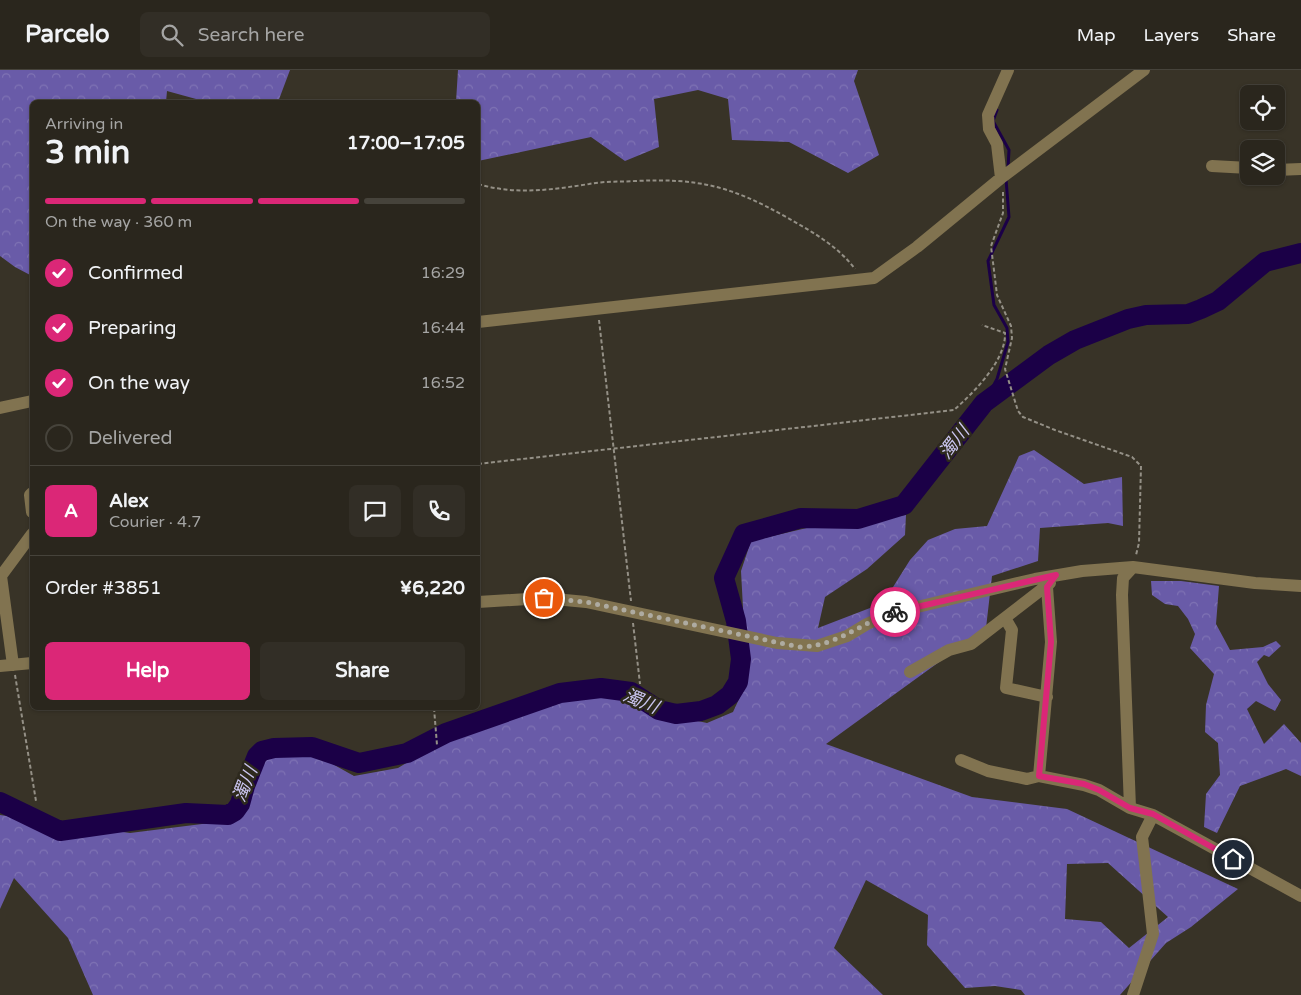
<!DOCTYPE html>
<html lang="en">
<head>
<meta charset="utf-8">
<style>
	body { margin:0; font-family:"Varela Round","Noto Sans JP",sans-serif; background:#322e26; color:#f1f3f6; height:100vh; display:flex; flex-direction:column; font-size:19px; white-space:nowrap }
	* { box-sizing:border-box; margin:0 }
	p { font-size:16px; color:#a5a5a4 }
	.icon { flex:none; width:28px; height:28px; fill:none; stroke:currentColor; stroke-width:2; stroke-linecap:round; stroke-linejoin:round }
	.map { position:relative; flex:1; overflow:hidden }
	.details { position:absolute; left:30px; top:30px; width:450px; height:610px; display:flex; flex-direction:column; background:#2a261d; border-radius:8px; box-shadow:0 1px 4px #0004,0 0 0 1px #46433b }
	.details>* { flex:none }
	.tools { position:absolute; left:1240px; top:15px; display:grid; gap:10px }
	.tools a { display:grid; place-items:center; width:45px; height:45px; border-radius:8px; background:#2a261d; box-shadow:0 1px 4px #0004,0 0 0 1px #46433b; font-size:25px }
	.pin { position:absolute; display:grid; place-items:center; width:42px; height:42px; color:#fff; margin:-21px; border:2px solid #fff; border-radius:50%; box-shadow:0 1px 5px #0007 }
	.courier { position:absolute; display:grid; place-items:center; width:50px; height:50px; margin:-25px; border:4px solid #db2777; border-radius:50%; background:#fff; color:#222; box-shadow:0 1px 6px #0007 }
	.headline em { font-style:normal; font-weight:700 }
	.headline div { display:flex; flex-direction:column-reverse }
	.headline { display:flex; align-items:center; justify-content:space-between; height:85px; padding:0 15px }
	h1 { font-size:32px; font-weight:700; line-height:38px }
	.bar { display:grid; grid-template-columns:repeat(4,1fr); gap:8px 5px; align-content:center; height:60px; padding:0 15px }
	.bar i { height:6px; border-radius:4px; background:#46433b }
	.bar .on { background:#db2777 }
	.bar p { grid-column:span 4 }
	.line { display:flex; align-items:center; gap:12px; padding:0 15px; border-top:1px solid #46433b }
	.line div { flex:1 }
	.round { display:grid; place-items:center; flex:none; width:52px; height:52px; border-radius:8px; background:#322e26 }
	ol { padding:0 15px; list-style:none }
	li { display:flex; align-items:center; gap:15px; height:55px }
	li p { margin-inline-start:auto }
	li .icon { padding:5px; border-radius:50%; background:#db2777; color:#fff; stroke-width:4 }
	li:last-child { color:#a5a5a4 }
	li i { width:28px; height:28px; border:2px solid #46433b; border-radius:50% }
	.primary-button { display:flex; gap:10px; margin-top:auto; padding:10px 15px }
	.primary-button a { flex:1; height:58px; border-radius:8px; background:#db2777; color:#fff; font-size:20px; font-weight:700; line-height:58px; text-align:center }
	.primary-button a+a { background:#322e26; color:#f1f3f6 }
	header { display:flex; align-items:center; gap:30px; box-sizing:border-box; height:70px; padding:0 25px; background:#2a261d; border-bottom:1px solid #46433b }
	header strong { font-size:24px }
	nav { display:flex; gap:28px; margin-inline-start:auto; font-size:18px }
	.search { width:350px; height:45px; background:#322e26; display:flex; align-items:center; gap:12px; box-sizing:border-box; padding:0 18px; border-radius:8px; color:#a5a5a4; font-size:19px }
	.map>svg:first-child { display:block }
	.forest { fill:url(#forest-crowns); fill-rule:evenodd }
	.lines { fill:none; stroke-linecap:round; stroke-linejoin:round }
	.stream { stroke:#1b0047; stroke-width:3 }
	.river { stroke:#1b0047; stroke-width:20 }
	.path { stroke:#949086; stroke-width:2; stroke-dasharray:4 2.5; stroke-linecap:butt }
	.minor { stroke:#817350; stroke-width:12 }
	.done { stroke:#aeaba1; stroke-width:5; stroke-dasharray:0 9 }
	.route { stroke:#db2777; stroke-width:6 }
	.labels { text-anchor:middle; stroke-width:5; stroke-linejoin:round; paint-order:stroke }
	.water-label { font-size:18px; font-style:italic; fill:#cbc6f1; stroke:#2d291d }
</style>
</head>
<body>
<header>
<strong>Parcelo</strong>
<div class="search"><svg class="icon" aria-label="search" viewBox="0 0 24 24"><circle cx="10" cy="10" r="6"/><path d="M15 15l6 6"/></svg>Search here</div>
<nav><a>Map</a><a>Layers</a><a>Share</a></nav>
</header>
<div class="map">
<svg width="1301" height="925" viewBox="0 0 1301 925">
	<defs>
		<pattern id="forest-crowns" width="20" height="18" patternUnits="userSpaceOnUse" patternTransform="scale(1.25)"><rect width="20" height="18" fill="#695ba8"/><path d="M2 6a3 3 0 1 1 6 0M12 15a3 3 0 1 1 6 0" fill="none" stroke="#7f73b4"/></pattern>
	</defs>
	<rect width="100%" height="100%" fill="#383327"/>
	<!-- forest -->
	<path class="forest" d="M0 0H290L278 32H207L167 21 166 32H32V206L15 197 0 186Z
		M458 0H858L854 11 879 85 848 103 789 72 732 70 728 29 698 20 654 29 659 77 625 91 591 67 478 91V32H456Z
		M1034 380 1084 414 1122 407 1123 456 1108 453 1040 458 1038 491 992 506 986 558 826 674 972 727 1067 739 1238 819 1191 857 1166 873 1120 925H1025L1021 920 995 916 965 918 927 875 928 845 866 810 834 878 883 925H93L68 868 14 808 0 839V745L130 763 234 750 247 734 253 711 260 691 265 685 277 681 311 682 354 706 398 698 448 668 560 626 601 621 629 625 656 642 707 653 733 642 747 612 741 501 751 471 811 457 906 445 905 465 867 499 825 527 818 558 883 533 910 490 928 470 955 459 987 456 1019 386ZM1108 793 1168 847 1129 878 1101 852 1065 849 1067 794Z
		M1151 511H1181L1219 516 1216 554 1230 580 1263 577 1276 571 1281 576 1269 587 1264 585 1257 592 1268 614 1281 630 1275 641 1256 631 1247 639 1264 674 1284 654 1301 673V706L1286 699 1240 716 1217 763 1204 757 1206 724 1220 705 1218 673 1205 662 1206 635 1214 604 1190 578 1195 564 1188 549 1178 536 1165 534 1152 525Z"/>
	<g class="lines">
		<!-- stream -->
		<path class="stream" d="M997 40 993 51 1009 80 1008 98
			M984 333 997 309 1008 272 1007 258 994 235 988 191 1009 147 1006 109"/>
		<!-- river -->
		<path class="river" d="M0 732 60 761 186 743 228 745 235 741 240 734 245 716 257 686 262 681 274 678 312 677 359 693 407 683 446 663 560 623 601 618 631 622 659 640 676 644 701 641 717 635 730 625 738 612 741 589 736 551 724 508 744 464 801 448 858 449 904 435 984 333 1049 285 1075 270 1128 249 1146 245 1188 244 1201 239 1218 231 1265 192 1301 183"/>
		<!-- path -->
		<path class="path" d="M478 114C515 125 551 120 589 114 604 111 620 112 635 111 698 108 731 116 786 147 811 161 838 176 855 199
			M1003 122V143L991 176 997 225 1011 256 1012 268 1005 299 1018 341 1023 347 1055 360 1132 387 1141 396 1139 473 1136 485
			M599 250 631 531
			M478 394 954 340C973 323 1006 291 1005 263L982 255
			M633 553 640 614
			M15 605 36 731
			M434 638 437 675"/>
		<!-- minor -->
		<path class="minor" d="M1212 96 1249 98
			M1276 100 1301 99
			M1001 108 997 74 989 59 988 45 1008 0
			M478 252 874 208 917 177 1001 108 1144 0
			M0 338 32 331
			M32 423 30 425 32 442
			M1133 497 1123 508 1122 525 1130 738 1153 745 1301 826
			M478 532 544 528 586 532 777 573 817 576 847 566 867 554 892 543 1035 509 1082 501 1133 497 1255 513 1301 516
			M1005 548 1012 560 1006 618 1047 627
			M13 595 1 506 32 464
			M0 596 32 593
			M910 602 949 580 971 574 1050 513
			M961 690 988 701 1027 709 1039 706 1084 715 1099 720 1130 738
			M1039 706 1051 572 1047 517
			M1133 925 1153 864 1142 767 1153 745"/>
	</g>
	<g class="lines">
		<!-- done -->
		<path class="done" d="M544 528 586 532 799 577C839 576 859 553 895 542"/>
		<!-- route -->
		<path class="route" d="M895 542 1056 505 1047 517 1051 572 1039 706 1084 714 1099 720 1130 738 1153 744 1233 789"/>
	</g>
	<g class="labels">
		<!-- water labels -->
		<g class="water-label">
			<text transform="translate(954 372) rotate(-52)" y="6">濁川</text>
			<text transform="translate(641 631) rotate(23)" y="6">濁川</text>
			<text transform="translate(245 714) rotate(-68)" y="6">濁川</text>
		</g>
	</g>
</svg>
<div class="tools">
<a><svg class="icon" aria-label="locate" viewBox="0 0 24 24"><circle cx="12" cy="12" r="6"/><path d="M12 2v4M12 18v4M2 12h4M18 12h4"/></svg></a>
<a><svg class="icon" aria-label="layers" viewBox="0 0 24 24"><path d="M12 4l9 5-9 5-9-5zM3 14l9 5 9-5"/></svg></a>
</div>
<div class="pin" style="left:544px;top:528px;background:#ea580c"><svg class="icon" aria-label="bag" viewBox="0 0 24 24"><path d="M5 8h14l-1 12H6zM9 8a3 3 0 0 1 6 0"/></svg></div>
<div class="pin" style="left:1233px;top:789px;background:#1f2937"><svg class="icon" aria-label="home" viewBox="0 0 24 24"><path d="M3 11l9-7 9 7M6 9v11h12V9"/></svg></div>
<div class="courier" style="left:895px;top:542px"><svg class="icon" aria-label="bike" viewBox="0 0 24 24"><circle cx="6" cy="16" r="4"/><circle cx="18" cy="16" r="4"/><path d="M6 16l4-8h5l3 8M10 8l3 8H6M13 5h3"/></svg></div>
<section class="details">
<div class="headline"><div><h1>3 min</h1><p>Arriving in</p></div><em>17:00–17:05</em></div>
<div class="bar"><i class="on"></i><i class="on"></i><i class="on"></i><i></i><p>On the way · 360 m</p></div>
<ol>
<li><svg class="icon" aria-label="check" viewBox="0 0 24 24"><path d="M5 12l5 5 9-10"/></svg>Confirmed<p>16:29</p></li>
<li><svg class="icon" aria-label="check" viewBox="0 0 24 24"><path d="M5 12l5 5 9-10"/></svg>Preparing<p>16:44</p></li>
<li><svg class="icon" aria-label="check" viewBox="0 0 24 24"><path d="M5 12l5 5 9-10"/></svg>On the way<p>16:52</p></li>
<li><i></i>Delivered</li>
</ol>
<div class="line" style="height:90px"><b class="round" style="background:#db2777;color:#fff">A</b><div><b>Alex</b><p>Courier · 4.7</p></div><a class="round"><svg class="icon" aria-label="chat" viewBox="0 0 24 24"><path d="M4 5h16v11H9l-5 4z"/></svg></a><a class="round"><svg class="icon" aria-label="phone" viewBox="0 0 24 24"><path d="M5 4h4l2 5-3 2q2 4 5 5l2-3 5 2v4C11 20 4 13 5 4z"/></svg></a></div>
<div class="line" style="height:65px"><div>Order #3851</div><b>¥6,220</b></div>
<div class="primary-button"><a>Help</a><a>Share</a></div>
</section>
</div>
</body>
</html>
